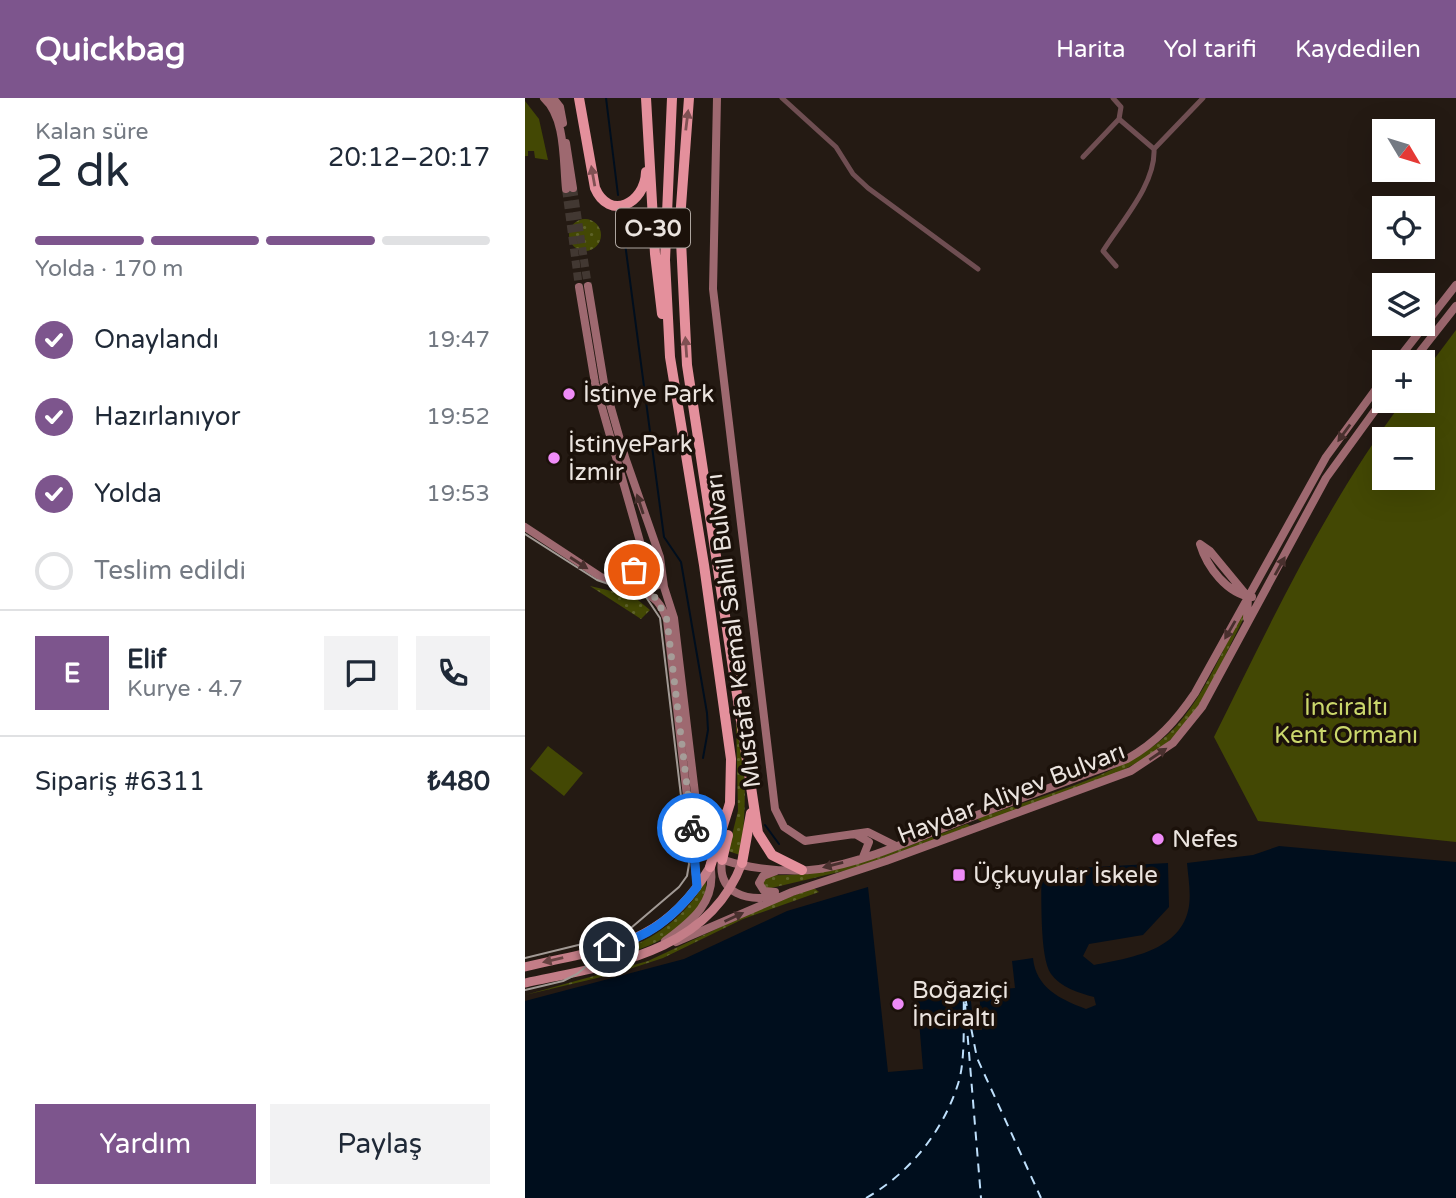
<!DOCTYPE html>
<html lang="tr">
<head>
<meta charset="utf-8">
<style>
	body { margin:0; font-family:"Varela Round",sans-serif; background:#f2f2f3; color:#1f2937; height:100vh; display:flex; flex-direction:column; font-size:26px; white-space:nowrap }
	* { box-sizing:border-box; margin:0 }
	p { font-size:23px; color:#747a83 }
	.icon { flex:none; width:38px; height:38px; fill:none; stroke:currentColor; stroke-width:2; stroke-linecap:round; stroke-linejoin:round }
	.map { position:relative; flex:1; overflow:hidden }
	.panel { display:flex; flex-direction:column; background:#fff; width:525px }
	.panel>* { flex:none }
	.needle { width:46px; rotate:128deg }
	.fabs { position:absolute; left:847px; top:21px; display:grid; gap:14px }
	.fabs a { display:grid; place-items:center; width:63px; height:63px; border-radius:0px; background:#fff; box-shadow:0 7px 28px #0002; font-size:35px }
	.pin { position:absolute; display:grid; place-items:center; width:60px; height:60px; color:#fff; margin:-30px; border:4px solid #fff; border-radius:50%; box-shadow:0 2px 7px #0007 }
	.courier { position:absolute; display:grid; place-items:center; width:70px; height:70px; margin:-35px; border:5px solid #1a73e8; border-radius:50%; background:#fff; color:#222; box-shadow:0 2px 9px #0007 }
	.overview em { font-style:normal; font-weight:600 }
	.overview div { display:flex; flex-direction:column-reverse }
	.overview { display:flex; align-items:center; justify-content:space-between; height:119px; padding:0 35px }
	h1 { font-size:46px; font-weight:600; line-height:52px }
	.bar { display:grid; grid-template-columns:repeat(4,1fr); gap:10px 7px; align-content:center; height:84px; padding:0 35px }
	.bar i { height:9px; border-radius:5px; background:#e0e1e3 }
	.bar .current { background:#7d558d }
	.bar p { grid-column:span 4 }
	.line { display:flex; align-items:center; gap:18px; padding:0 35px; border-top:2px solid #e0e1e3 }
	.line div { flex:1 }
	.round { display:grid; place-items:center; flex:none; width:74px; height:74px; border-radius:0px; background:#f2f2f3 }
	ol { padding:0 35px; list-style:none }
	li { display:flex; align-items:center; gap:21px; height:77px }
	li p { margin-inline-start:auto }
	li .icon { padding:7px; border-radius:50%; background:#7d558d; color:#fff; stroke-width:4 }
	li:last-child { color:#747a83 }
	li i { width:38px; height:38px; border:4px solid #e0e1e3; border-radius:50% }
	.action { display:flex; gap:14px; margin-top:auto; padding:14px 35px }
	.action a { flex:1; height:80px; border-radius:0px; background:#7d558d; color:#fff; font-size:28px; font-weight:600; line-height:80px; text-align:center }
	.action a+a { background:#f2f2f3; color:#1f2937 }
	header { display:flex; align-items:center; gap:42px; box-sizing:border-box; height:98px; padding:0 35px; background:#7d558d; color:#fff }
	header strong { font-size:33px }
	nav { display:flex; gap:38px; margin-inline-start:auto; font-size:24px }
	main { display:flex; flex:1; min-height:0 }
	.map>svg:first-child { display:block }
	.grass { fill:url(#grass-dots) }
	.park { fill:#434804; fill-rule:evenodd }
	.water { fill:#000e1d }
	.lines { fill:none; stroke-linecap:round; stroke-linejoin:round }
	.stream { stroke:#000e1d; stroke-width:2 }
	.ferry { stroke:#bee0fc; stroke-width:2; stroke-dasharray:9 7; stroke-linecap:butt }
	.secondary-tunnel { stroke:#423832; stroke-width:8; stroke-dasharray:8 4; stroke-linecap:butt }
	.street { stroke:#6f4e52; stroke-width:5 }
	.secondary { stroke:#9e6970; stroke-width:8 }
	.primary { stroke:#c37d87; stroke-width:9 }
	.highway { stroke:#e4909c; stroke-width:10 }
	.tram { stroke:#a29a95; stroke-width:2 }
	.oneway { fill:#805053 }
	.oneway2 { fill:#49302e }
	.oneway3 { fill:#674242 }
	.done { stroke:#a59d98; stroke-width:7; stroke-dasharray:0 12.6 }
	.route { stroke:#1a73e8; stroke-width:9 }
	.poi-dot { fill:#ef8bf7; stroke:#1b110a; stroke-width:2.5 }
	.labels { text-anchor:middle; stroke-width:7; stroke-linejoin:round; paint-order:stroke }
	.shield { fill:#1b110a; stroke:#ada59f; stroke-width:2 }
	.shield-label { font-size:23px; font-weight:bold; fill:#ebe4df }
	.poi-label { font-size:24px; fill:#ebe4df; stroke:#1b110a; text-anchor:start }
	.street-label { font-size:24px; fill:#ebe4df; stroke:#1b110a }
	.park-label { font-size:24px; fill:#cbd76c; stroke:#1b110a }
</style>
</head>
<body>
<header>
<strong>Quickbag</strong>
<nav><a>Harita</a><a>Yol tarifi</a><a>Kaydedilen</a></nav>
</header>
<main>
<section class="panel">
<div class="overview"><div><h1>2 dk</h1><p>Kalan süre</p></div><em>20:12–20:17</em></div>
<div class="bar"><i class="current"></i><i class="current"></i><i class="current"></i><i></i><p>Yolda · 170 m</p></div>
<ol>
<li><svg class="icon" aria-label="check" viewBox="0 0 24 24"><path d="M5 12l5 5 9-10"/></svg>Onaylandı<p>19:47</p></li>
<li><svg class="icon" aria-label="check" viewBox="0 0 24 24"><path d="M5 12l5 5 9-10"/></svg>Hazırlanıyor<p>19:52</p></li>
<li><svg class="icon" aria-label="check" viewBox="0 0 24 24"><path d="M5 12l5 5 9-10"/></svg>Yolda<p>19:53</p></li>
<li><i></i>Teslim edildi</li>
</ol>
<div class="line" style="height:126px"><b class="round" style="background:#7d558d;color:#fff">E</b><div><b>Elif</b><p>Kurye · 4.7</p></div><a class="round"><svg class="icon" aria-label="chat" viewBox="0 0 24 24"><path d="M4 5h16v11H9l-5 4z"/></svg></a><a class="round"><svg class="icon" aria-label="phone" viewBox="0 0 24 24"><path d="M5 4h4l2 5-3 2q2 4 5 5l2-3 5 2v4C11 20 4 13 5 4z"/></svg></a></div>
<div class="line" style="height:91px"><div>Sipariş #6311</div><b>₺480</b></div>
<div class="action"><a>Yardım</a><a>Paylaş</a></div>
</section>
<div class="map">
<svg width="931" height="1100" viewBox="0 0 931 1100">
	<defs>
		<pattern id="grass-dots" width="8" height="8" patternUnits="userSpaceOnUse" patternTransform="scale(1.75)"><rect width="8" height="8" fill="#434804"/><path d="M2 2h.1M6 6h.1" fill="none" stroke="#5e6228" stroke-width="1.8" stroke-linecap="round"/></pattern>
	</defs>
	<rect width="100%" height="100%" fill="#241a13"/>
	<!-- grass -->
	<path class="grass" d="M44 137a16 16 0 1 1 32 0a16 16 0 1 1-32 0Z
		M65 488 108 498 125 512 116 521Z
		M720 510 721 516C701 553 686 594 659 628 617 678 518 702 457 724L452 721C513 698 611 675 653 626 682 593 699 548 720 510Z
		M211 623C222 667 222 712 215 757L203 753 213 713Z
		M442 726 446 728 331 770 242 791 237 787 239 777C310 781 377 750 442 726Z
		M181 783C183 831 111 856 73 863 81 853 96 853 107 848 139 835 164 812 181 783Z
		M289 790 294 794 218 821 138 860 89 876 0 897 123 863 245 806Z"/>
	<!-- park -->
	<path class="park" d="M0 3 14 21 23 62 10 60 9 53H3V58H0Z
		M931 232V744L733 723 689 639C746 524 801 406 878 303H898V276ZM859 341H898V380H859Z
		M23 648 58 675 39 698 5 671Z"/>
	<!-- water -->
	<path class="water" d="M754 748 931 764V1100H0V903L159 861 262 813 343 789 363 974 398 971 392 899 445 894 449 932H457L454 893 490 890 487 863 508 860C511 890 535 901 561 911L571 907 569 899C554 895 535 889 526 876 514 859 517 795 516 772L643 765 644 809 618 837 564 846 558 858 569 867C604 860 657 853 664 808 666 794 663 778 662 765L728 757Z"/>
	<g class="lines">
		<!-- stream -->
		<path class="stream" d="M81 0 93 97
			M96 115 139 439 156 464 182 615 183 632 178 660
			M240 727 254 746"/>
		<!-- ferry -->
		<path class="ferry" d="M440 899 452 960 516 1100
			M440 906 456 1100
			M341 1100C385 1075 418 1033 433 986 441 962 438 920 439 894"/>
		<!-- secondary-tunnel -->
		<path class="secondary-tunnel" d="M48 90 63 188
			M41 91 54 189"/>
		<!-- street -->
		<path class="street" d="M257 0 311 49 328 76 343 90 453 171
			M588 0 596 9 594 21 629 51C631 86 596 124 578 153L591 168
			M629 51 678 0
			M558 59 594 21"/>
		<!-- secondary -->
		<path class="secondary" d="M19 0C41 20 38 63 41 91
			M28 0 35 9 38 25
			M192 0 188 191 250 711 259 729 280 743 343 734 371 748
			M41 45 48 90
			M63 188 79 285 100 359 135 459 139 489 149 520 175 737 181 754
			M54 189 70 285 116 447 108 483C119 501 131 491 142 522L172 787
			M871 264 931 187
			M887 264 931 208
			M0 429 76 479 123 492 133 487 137 476
			M112 466 124 459 135 465
			M722 520 723 499 685 453 675 446C682 469 702 496 727 499
			M332 737 344 744 338 759
			M180 752C204 771 264 775 294 771 339 764 384 743 426 727 485 704 543 683 602 661 632 644 651 623 670 595L801 359 859 280
			M197 762C192 796 223 804 251 798
			M250 794 239 793 234 785 238 778 251 773
			M140 843C167 823 193 803 185 766
			M151 844 267 794 361 763 606 673 648 645 677 609 801 380 859 300"/>
		<!-- primary -->
		<path class="primary" d="M0 869C83 849 138 849 185 769
			M0 885C83 867 183 856 217 765"/>
		<!-- highway -->
		<path class="highway" d="M54 0 70 90C84 123 120 106 121 74
			M121 0 130 156 137 216
			M147 0 140 162 145 259 179 467 206 661 205 705 185 769
			M164 0 155 122 162 267 233 735 247 757 277 772
			M173 719 186 728 193 725 201 715
			M197 762 203 737
			M217 765 226 715"/>
		<!-- tram -->
		<path class="tram" d="M0 436 72 482 121 499 135 520 164 766 162 778 154 789 52 876 38 883 0 892
			M0 860 86 839 94 834"/>
	</g>
	<!-- one-way arrows -->
	<defs><path id="oneway-solid" d="M-6-.8H1V-3.2L6.5 0L1 3.2V.8H-6Z" transform="scale(1.75)"/></defs>
	<g class="oneway">
		<use href="#oneway-solid" transform="translate(162 22) rotate(-83)"/>
		<use href="#oneway-solid" transform="translate(68 78) rotate(-100)"/>
		<use href="#oneway-solid" transform="translate(161 249) rotate(-94)"/>
	</g>
	<g class="oneway2">
		<use href="#oneway-solid" transform="translate(819 335) rotate(126)"/>
		<use href="#oneway-solid" transform="translate(115 406) rotate(-108)"/>
		<use href="#oneway-solid" transform="translate(54 465) rotate(33)"/>
		<use href="#oneway-solid" transform="translate(755 468) rotate(-61)"/>
		<use href="#oneway-solid" transform="translate(705 532) rotate(120)"/>
		<use href="#oneway-solid" transform="translate(633 656) rotate(-34)"/>
		<use href="#oneway-solid" transform="translate(308 767) rotate(166)"/>
		<use href="#oneway-solid" transform="translate(209 819) rotate(-25)"/>
	</g>
	<use class="oneway3" href="#oneway-solid" transform="translate(28 862) rotate(167)"/>
	<g class="lines">
		<!-- done -->
		<path class="done" d="M109 472 110 486 131 500 142 522 167 730"/>
		<!-- route -->
		<path class="route" d="M84 849C122 840 148 820 172 789L167 730"/>
	</g>
	<!-- markers -->
	<g class="poi-dot">
		<circle cx="44" cy="296" r="7"/>
		<circle cx="29" cy="360" r="7"/>
		<circle cx="633" cy="741" r="7"/>
		<rect x="427" y="770" width="14" height="14" rx="3.5"/>
		<circle cx="373" cy="906" r="7"/>
	</g>
	<g class="labels">
		<!-- shield labels -->
		<rect class="shield" x="91" y="110.5" width="74" height="39" rx="5"/>
		<g class="shield-label">
			<text x="128" y="138">O-30</text>
		</g>
		<!-- poi labels -->
		<g class="poi-label">
			<text x="58" y="304">İstinye Park</text>
			<text x="43" y="354">İstinyePark<tspan x="43" dy="28">İzmir</tspan></text>
			<text x="647" y="749">Nefes</text>
			<text x="448" y="785">Üçkuyular İskele</text>
			<text x="387" y="900">Boğaziçi<tspan x="387" dy="28">İnciraltı</tspan></text>
		</g>
		<!-- street labels -->
		<g class="street-label">
			<text transform="translate(208 533) rotate(-97)" y="8">Mustafa Kemal Sahil Bulvarı</text>
			<text transform="translate(486 695) rotate(-21)" y="8">Haydar Aliyev Bulvarı</text>
		</g>
		<!-- park labels -->
		<g class="park-label">
			<text x="821" y="617">İnciraltı<tspan x="821" dy="28">Kent Ormanı</tspan></text>
		</g>
	</g>
</svg>
<div class="fabs">
<a><svg class="needle" viewBox="-14 -14 28 28"><path d="M0-13l5 13h-10z" fill="#e53935"/><path d="M0 13l5-13h-10z" fill="#747a83"/></svg></a>
<a><svg class="icon" aria-label="locate" viewBox="0 0 24 24"><circle cx="12" cy="12" r="6"/><path d="M12 2v4M12 18v4M2 12h4M18 12h4"/></svg></a>
<a><svg class="icon" aria-label="layers" viewBox="0 0 24 24"><path d="M12 4l9 5-9 5-9-5zM3 14l9 5 9-5"/></svg></a>
<a>+</a>
<a>−</a>
</div>
<div class="pin" style="left:109px;top:472px;background:#ea580c"><svg class="icon" aria-label="bag" viewBox="0 0 24 24"><path d="M5 8h14l-1 12H6zM9 8a3 3 0 0 1 6 0"/></svg></div>
<div class="pin" style="left:84px;top:849px;background:#1f2937"><svg class="icon" aria-label="home" viewBox="0 0 24 24"><path d="M3 11l9-7 9 7M6 9v11h12V9"/></svg></div>
<div class="courier" style="left:167px;top:730px"><svg class="icon" aria-label="bike" viewBox="0 0 24 24"><circle cx="6" cy="16" r="4"/><circle cx="18" cy="16" r="4"/><path d="M6 16l4-8h5l3 8M10 8l3 8H6M13 5h3"/></svg></div>
</div>
</main>
</body>
</html>
